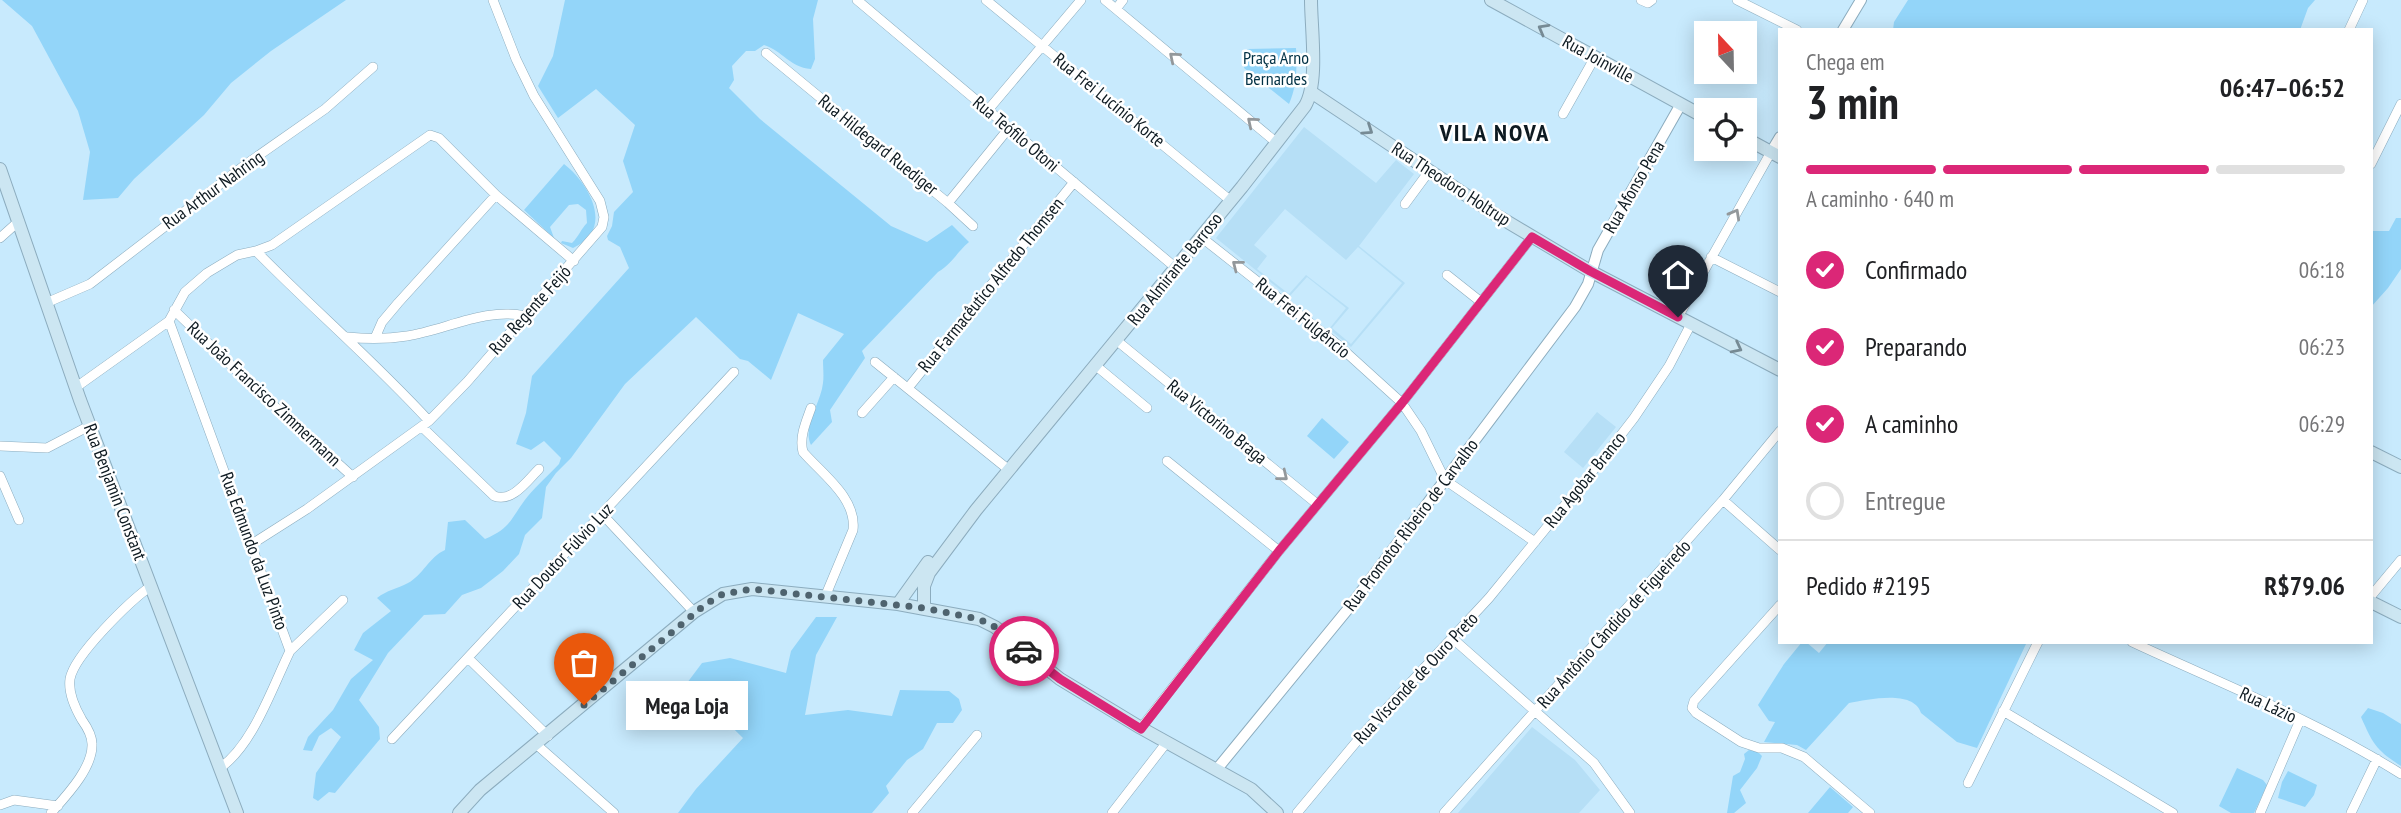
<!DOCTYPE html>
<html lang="pt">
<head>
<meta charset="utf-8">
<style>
	body { margin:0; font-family:"PT Sans Narrow",sans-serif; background:#f6f6f6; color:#202124; height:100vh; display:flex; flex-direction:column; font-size:26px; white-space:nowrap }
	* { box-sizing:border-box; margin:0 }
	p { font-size:23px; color:#757577 }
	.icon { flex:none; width:38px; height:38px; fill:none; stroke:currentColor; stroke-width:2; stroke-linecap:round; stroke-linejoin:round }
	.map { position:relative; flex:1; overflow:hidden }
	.drawer { position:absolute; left:1778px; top:28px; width:595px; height:616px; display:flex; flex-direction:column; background:#fff; border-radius:0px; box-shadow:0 4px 18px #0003 }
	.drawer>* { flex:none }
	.needle { width:46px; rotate:338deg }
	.tools { position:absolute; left:1694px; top:21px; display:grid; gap:14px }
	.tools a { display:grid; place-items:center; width:63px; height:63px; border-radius:0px; background:#fff; box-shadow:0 4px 18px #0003; font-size:35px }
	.pin { position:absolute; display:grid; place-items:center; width:60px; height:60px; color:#fff; margin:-72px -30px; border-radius:50% 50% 50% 0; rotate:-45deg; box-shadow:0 0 7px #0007 }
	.pin .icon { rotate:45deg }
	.courier { position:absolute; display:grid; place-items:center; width:70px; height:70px; margin:-35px; border:5px solid #db2777; border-radius:50%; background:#fff; color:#222; box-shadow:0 2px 9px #0007 }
	.bubble { position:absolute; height:49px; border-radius:0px; background:#fff; box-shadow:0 4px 18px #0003; font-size:23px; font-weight:600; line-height:49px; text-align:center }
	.overview em { font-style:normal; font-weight:600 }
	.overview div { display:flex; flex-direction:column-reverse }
	.overview { display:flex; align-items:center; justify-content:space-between; height:119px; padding:0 28px }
	h1 { font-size:46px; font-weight:600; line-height:52px }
	.bar { display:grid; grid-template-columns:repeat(4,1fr); gap:10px 7px; align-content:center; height:84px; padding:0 28px }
	.bar i { height:9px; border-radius:5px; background:#e0e0e0 }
	.bar .current { background:#db2777 }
	.bar p { grid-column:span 4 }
	.line { display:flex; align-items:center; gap:18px; padding:0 28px; border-top:2px solid #e0e0e0 }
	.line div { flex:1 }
	ol { padding:0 28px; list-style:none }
	li { display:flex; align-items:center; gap:21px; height:77px }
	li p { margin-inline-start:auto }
	li .icon { padding:7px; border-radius:50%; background:#db2777; color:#fff; stroke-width:4 }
	li:last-child { color:#757577 }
	li i { width:38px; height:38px; border:4px solid #e0e0e0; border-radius:50% }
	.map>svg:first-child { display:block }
	.built { fill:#b6dff6; fill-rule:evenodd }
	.green { fill:#93d5f9 }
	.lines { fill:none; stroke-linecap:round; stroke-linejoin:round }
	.minor-casing { stroke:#8cacbe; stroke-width:10 }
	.tertiary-casing { stroke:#8cacbe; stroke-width:12 }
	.secondary-casing { stroke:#8cacbe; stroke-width:14 }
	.minor { stroke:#fff; stroke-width:9 }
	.tertiary { stroke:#fff; stroke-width:10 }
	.secondary { stroke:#cce6f2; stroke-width:12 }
	.oneway { stroke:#768a94 }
	.oneway2 { stroke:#93989b }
	.done { stroke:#4f636e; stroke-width:7; stroke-dasharray:0 12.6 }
	.route { stroke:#db2777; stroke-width:9 }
	.labels { text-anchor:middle; stroke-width:5; stroke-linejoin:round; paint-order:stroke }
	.park-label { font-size:18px; fill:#003044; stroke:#fff }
	.street-label { font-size:18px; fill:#0e1a21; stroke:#fff }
	.district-label { font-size:24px; font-weight:bold; letter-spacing:2px; fill:#0e1a21; stroke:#fff }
</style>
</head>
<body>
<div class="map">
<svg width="2401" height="813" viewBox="0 0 2401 813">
	<rect width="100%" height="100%" fill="#c8eafd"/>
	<!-- built -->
	<path class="built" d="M1304 127 1376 183 1396 160 1414 174 1359 246 1405 283 1351 347 1329 329 1346 308 1307 277 1289 297 1216 238ZM1285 209 1346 260 1358 247 1402 283 1351 344 1332 328 1349 308 1306 275 1289 294 1257 269 1267 256 1254 245Z
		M1597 412 1616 427 1583 468 1564 452Z
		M1532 727 1575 760 1600 790 1579 813H1458Z"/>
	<!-- green -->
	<path class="green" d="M2 0H346L271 51 231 83 204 115 134 179 118 198 83 200 90 152 78 111 32 26Z
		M565 0H818L813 19 815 59 811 69C789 67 783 51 764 45L755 51H746L732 66 734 80 729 88 760 119 891 226 927 242 952 225 969 242C956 253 953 263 938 272L862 351 865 358 830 410 832 422 811 445C802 427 821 403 823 383 824 376 823 367 823 360L844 334 798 313 771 380 748 361 740 359 696 317 625 384 571 458 556 473 546 487 542 518 525 535 519 554 503 571 481 588 462 595 445 614 424 615 388 653 359 700 379 727 380 739 335 793 329 792 318 801 313 798 316 773 341 737 331 728 319 736 312 751 303 750 308 737 333 710 351 679 373 660 354 650 363 633 391 611 377 598C387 590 397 589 408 583 423 575 429 557 445 550L448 522 465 520 485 539C512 528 511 517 528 496 537 485 549 475 559 464L561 458 544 441 531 450 516 444 526 413 532 376 629 268 620 247 608 240 607 236 612 226 614 212 633 192 623 161 635 125 596 89 558 118 538 86 553 56Z
		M1908 0H2315L2308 8 2300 30H1893L1894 22Z
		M1296 48C1297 68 1297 86 1289 104L1244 68 1247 49Z
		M564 164C590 184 615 230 573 248L561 243 562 241 572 243C579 236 581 229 587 223L586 210 578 204 569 205 550 227 554 238 524 210Z
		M2396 218H2401V269L2388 288 2371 307V231H2389Z
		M1322 418 1349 442 1334 459 1307 436Z
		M816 617H837L816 655 805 715 848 710 892 716 900 690 949 691 959 699 962 710 953 723H937L923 749 907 760 886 786 889 793 872 813H678L696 789 743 738 687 683 702 663 730 658 786 673 791 651Z
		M1802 642H1806L1819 653 1828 642H2022L2026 644 1977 748 1957 742 1921 713C1913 689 1868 700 1849 703L1806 750 1797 745 1764 742 1775 722 1769 721 1758 705 1784 664Z
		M2368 708 2383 713 2401 724V766C2376 750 2373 744 2361 717Z
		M1749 750 1758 752 1762 756 1757 768 1740 790 1746 803 1734 813H1727L1733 776 1740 772 1745 759 1744 754Z
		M2237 768 2263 780 2267 785 2254 813H2231L2219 806Z
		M2288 771 2317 785 2314 795 2305 807 2278 798 2282 782Z
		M1830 787 1853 807 1848 813H1808Z"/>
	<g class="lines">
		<!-- minor casing -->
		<g class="minor-casing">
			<path id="minor" d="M857 0 1176 268
				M986 0 1231 201
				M1105 0 1277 143
				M1641 0 1648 3 1652 0
				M1737 0 1797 30
				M1116 9 1123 0
				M2349 30 2363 0
				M766 53 948 203 1009 128
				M988 110 1081 0
				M1563 114 1595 57
				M2371 164 2401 104
				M948 203 973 226
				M1405 204 1430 170
				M1201 237 1338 345 1402 403 1421 431 1445 480 1535 542
				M0 238 19 221
				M256 251C313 309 374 361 429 421
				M1711 257 1780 292
				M1447 275 1481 302
				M46 303 90 284 245 165 325 109 373 67
				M174 310 261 394 353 477
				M1678 317 1771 152
				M169 321 290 651C272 688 253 745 220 768
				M347 337C366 339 388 339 407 336 445 330 487 307 525 316
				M375 338 382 322 398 303 496 195
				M1116 340 1317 504
				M875 362 1009 470
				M1095 365 1147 408
				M75 388 169 321 185 292 207 273 237 255 256 251 272 245 430 135 439 138 496 195 574 261
				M908 388 1074 182
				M811 408C806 422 799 437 803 452 822 474 857 498 853 530L825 597
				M862 413 894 377
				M422 427 494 496C512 503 527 481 539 469
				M0 446 47 448 89 426
				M1167 461 1279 551
				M0 476 19 520
				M1723 500 1780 550
				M602 514 694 612
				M252 544 307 509 429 421 467 382 602 227 604 217 600 201 534 96 516 59 493 0
				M2371 596 2401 560
				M1780 605 1694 701 1692 708 1696 713 1741 742 1759 748H1782L1804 757 1870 813
				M1452 638 1594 763 1630 813
				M2132 642C2222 684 2317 721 2401 774
				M290 651 343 600
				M468 658 548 736
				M2003 711 2173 813
				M1141 728 1279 551 1402 403 1532 237
				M392 739 734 372
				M537 745 614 813
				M1968 783 2038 642
				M0 805 14 800 58 806
				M51 813C66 796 93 768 92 744 92 736 87 727 82 720 75 708 68 693 70 679 74 655 130 601 151 586
				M912 813 977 735
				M1112 813 1167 742
				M1297 813 1362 735 1489 598 1600 462 1634 418 1669 366 1691 324
				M1444 813 1723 500 1780 431
				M2260 813 2300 720
				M2351 813 2377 759"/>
		</g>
		<!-- tertiary casing -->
		<g class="tertiary-casing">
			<path id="tertiary" d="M1843 30 1861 0
				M1771 152 1780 137
				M1217 769 1348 609 1575 307 1588 284 1598 250 1681 104"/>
		</g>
		<!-- secondary casing -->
		<g class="secondary-casing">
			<path id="secondary" d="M1491 0 1706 118
				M1311 92 1496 215 1590 271 1780 370
				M1745 138 1780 157
				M0 169 80 400 237 813
				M2371 452 2401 467
				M2371 602 2401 617
				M898 604 928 562
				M924 608V586L929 573 976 510 1242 187 1305 106C1319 83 1311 28 1311 0
				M459 813 480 790 694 612 723 594 752 589 898 604 979 619 995 627 1060 679 1141 728 1251 789 1277 813"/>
		</g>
		<!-- minor -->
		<use href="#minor" class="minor"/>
		<!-- tertiary -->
		<use href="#tertiary" class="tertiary"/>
		<!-- secondary -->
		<use href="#secondary" class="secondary"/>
	</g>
	<!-- one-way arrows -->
	<defs><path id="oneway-chevron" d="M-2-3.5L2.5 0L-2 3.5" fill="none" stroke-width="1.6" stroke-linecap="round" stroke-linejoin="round" transform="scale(1.75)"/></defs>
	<g class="oneway">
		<use href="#oneway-chevron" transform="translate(1543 29) rotate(-151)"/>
		<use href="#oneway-chevron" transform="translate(1368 130) rotate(34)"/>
		<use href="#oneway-chevron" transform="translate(1737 348) rotate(27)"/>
	</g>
	<g class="oneway2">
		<use href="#oneway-chevron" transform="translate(1174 57) rotate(-140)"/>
		<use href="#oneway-chevron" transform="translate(1252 122) rotate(-140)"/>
		<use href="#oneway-chevron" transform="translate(1735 214) rotate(-61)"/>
		<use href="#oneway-chevron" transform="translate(1237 265) rotate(-142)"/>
		<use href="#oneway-chevron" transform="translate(1283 476) rotate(39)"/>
	</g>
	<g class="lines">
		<!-- done -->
		<path class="done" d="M584 705 706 604 723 594 752 589 924 608 979 619 995 627 1024 651"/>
		<!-- route -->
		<path class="route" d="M1024 651 1060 679 1141 729 1279 551 1402 403 1532 237 1590 271 1678 317"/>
	</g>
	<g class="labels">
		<!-- park labels -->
		<g class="park-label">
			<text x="1276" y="64">Praça Arno<tspan x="1276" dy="21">Bernardes</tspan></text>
		</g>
		<!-- street labels -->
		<g class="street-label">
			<text transform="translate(1598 59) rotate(29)" y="6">Rua Joinville</text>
			<text transform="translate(1109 100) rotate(39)" y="6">Rua Frei Lucínio Korte</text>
			<text transform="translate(1016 134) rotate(40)" y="6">Rua Teófilo Otoni</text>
			<text transform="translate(878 145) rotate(39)" y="6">Rua Hildegard Ruediger</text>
			<text transform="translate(1451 184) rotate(33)" y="6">Rua Theodoro Holtrup</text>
			<text transform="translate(1634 187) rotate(-60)" y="6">Rua Afonso Pena</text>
			<text transform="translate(213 190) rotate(-36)" y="6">Rua Arthur Nahring</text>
			<text transform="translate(1175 269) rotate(-51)" y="6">Rua Almirante Barroso</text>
			<text transform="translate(991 285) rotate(-51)" y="6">Rua Farmacêutico Alfredo Thomsen</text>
			<text transform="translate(530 310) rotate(-48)" y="6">Rua Regente Feijó</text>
			<text transform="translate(1303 318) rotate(39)" y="6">Rua Frei Fulgêncio</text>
			<text transform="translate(264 394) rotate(43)" y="6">Rua João Francisco Zimmermann</text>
			<text transform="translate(1217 422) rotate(39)" y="6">Rua Victorino Braga</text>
			<text transform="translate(1585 480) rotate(-51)" y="6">Rua Agobar Branco</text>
			<text transform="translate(115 492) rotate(69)" y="6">Rua Benjamin Constant</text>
			<text transform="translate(1411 525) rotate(-53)" y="6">Rua Promotor Ribeiro de Carvalho</text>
			<text transform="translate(254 551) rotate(70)" y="6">Rua Edmundo da Luz Pinto</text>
			<text transform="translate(563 556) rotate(-47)" y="6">Rua Doutor Fúlvio Luz</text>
			<text transform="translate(1614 624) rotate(-48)" y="6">Rua Antônio Cândido de Figueiredo</text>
			<text transform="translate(1416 678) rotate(-47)" y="6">Rua Visconde de Ouro Preto</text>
			<text transform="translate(2268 705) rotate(25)" y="6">Rua Lázio</text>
		</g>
		<!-- district labels -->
		<g class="district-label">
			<text x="1495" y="141">VILA NOVA</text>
		</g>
	</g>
</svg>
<div class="tools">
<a><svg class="needle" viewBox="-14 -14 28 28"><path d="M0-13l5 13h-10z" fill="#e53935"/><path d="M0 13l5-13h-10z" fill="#757577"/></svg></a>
<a><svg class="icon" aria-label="locate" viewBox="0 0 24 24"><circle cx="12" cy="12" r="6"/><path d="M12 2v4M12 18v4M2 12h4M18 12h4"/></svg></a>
</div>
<div class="pin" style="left:584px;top:705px;background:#ea580c"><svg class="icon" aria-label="bag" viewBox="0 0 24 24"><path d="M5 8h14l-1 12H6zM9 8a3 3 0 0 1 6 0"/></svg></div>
<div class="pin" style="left:1678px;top:317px;background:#1f2937"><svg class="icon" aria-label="home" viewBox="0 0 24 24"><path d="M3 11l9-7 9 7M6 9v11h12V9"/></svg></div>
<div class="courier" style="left:1024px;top:651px"><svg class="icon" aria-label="car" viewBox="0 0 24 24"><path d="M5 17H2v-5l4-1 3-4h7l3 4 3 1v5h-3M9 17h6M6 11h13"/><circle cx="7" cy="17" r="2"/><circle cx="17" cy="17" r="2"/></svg></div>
<div class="bubble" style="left:626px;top:681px;width:122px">Mega Loja</div>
<section class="drawer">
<div class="overview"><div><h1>3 min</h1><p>Chega em</p></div><em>06:47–06:52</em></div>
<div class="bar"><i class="current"></i><i class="current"></i><i class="current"></i><i></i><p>A caminho · 640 m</p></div>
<ol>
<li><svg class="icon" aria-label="check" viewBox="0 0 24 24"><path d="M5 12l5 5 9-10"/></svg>Confirmado<p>06:18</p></li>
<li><svg class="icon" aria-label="check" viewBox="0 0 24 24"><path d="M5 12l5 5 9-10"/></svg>Preparando<p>06:23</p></li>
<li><svg class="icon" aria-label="check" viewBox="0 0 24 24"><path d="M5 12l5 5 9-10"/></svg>A caminho<p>06:29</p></li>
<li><i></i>Entregue</li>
</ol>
<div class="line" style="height:91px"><div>Pedido #2195</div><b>R$79.06</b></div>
</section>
</div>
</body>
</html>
